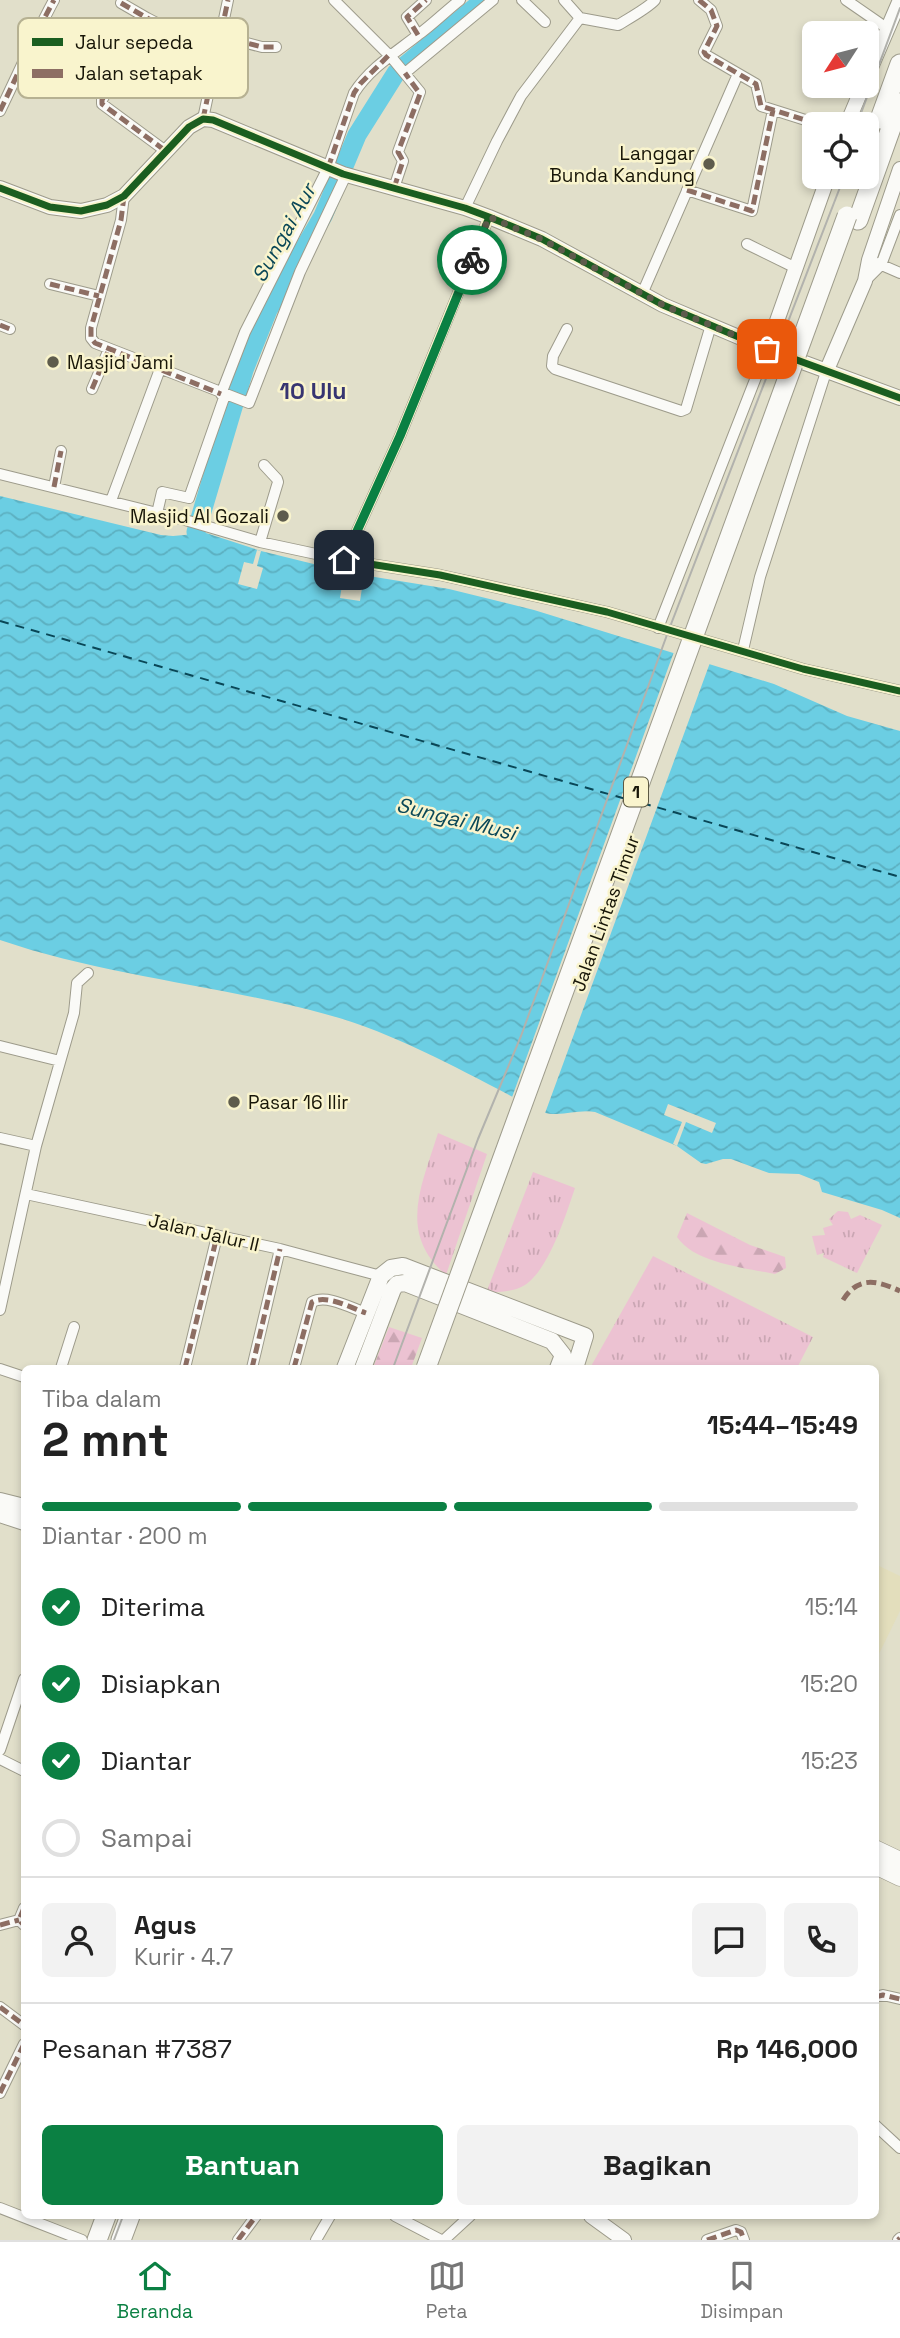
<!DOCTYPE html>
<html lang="id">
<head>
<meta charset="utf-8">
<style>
	body { margin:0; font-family:"Space Grotesk",sans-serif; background:#f2f2f2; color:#222; height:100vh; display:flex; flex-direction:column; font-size:26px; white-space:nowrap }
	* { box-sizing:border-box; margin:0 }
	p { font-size:23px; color:#767676 }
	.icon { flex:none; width:38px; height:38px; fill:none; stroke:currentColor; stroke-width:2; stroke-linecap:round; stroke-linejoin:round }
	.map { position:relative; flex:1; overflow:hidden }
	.details { position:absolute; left:21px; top:1365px; width:858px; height:854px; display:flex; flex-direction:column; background:#fff; border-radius:10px; box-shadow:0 4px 10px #0003 }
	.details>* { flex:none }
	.needle { width:46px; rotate:234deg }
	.tools { position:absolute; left:802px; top:21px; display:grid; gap:14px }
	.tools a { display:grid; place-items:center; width:77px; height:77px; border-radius:10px; background:#fff; box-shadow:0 4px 10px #0003; font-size:35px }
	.pin { position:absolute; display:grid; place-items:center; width:60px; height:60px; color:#fff; margin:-30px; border-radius:14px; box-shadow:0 4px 10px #0006 }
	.courier { position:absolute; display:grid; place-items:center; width:70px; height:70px; margin:-35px; border:5px solid #0b8043; border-radius:50%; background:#fff; color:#222; box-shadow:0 2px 9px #0007 }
	.overview em { font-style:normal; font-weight:700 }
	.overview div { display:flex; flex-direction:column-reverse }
	.overview { display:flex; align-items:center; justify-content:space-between; height:119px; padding:0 21px }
	h1 { font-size:46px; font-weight:700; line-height:52px }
	.bar { display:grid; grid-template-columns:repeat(4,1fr); gap:10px 7px; align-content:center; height:84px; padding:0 21px }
	.bar i { height:9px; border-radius:5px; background:#e0e0e0 }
	.bar .current { background:#0b8043 }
	.bar p { grid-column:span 4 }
	.line { display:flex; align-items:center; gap:18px; padding:0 21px; border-top:2px solid #e0e0e0 }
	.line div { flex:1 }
	.round { display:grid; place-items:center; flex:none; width:74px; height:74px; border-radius:10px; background:#f2f2f2 }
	ol { padding:0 21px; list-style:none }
	li { display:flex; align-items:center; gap:21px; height:77px }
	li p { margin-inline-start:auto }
	li .icon { padding:7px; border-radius:50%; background:#0b8043; color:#fff; stroke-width:4 }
	li:last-child { color:#767676 }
	li i { width:38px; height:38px; border:4px solid #e0e0e0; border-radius:50% }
	.action { display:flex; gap:14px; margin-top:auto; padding:14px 21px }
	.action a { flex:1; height:80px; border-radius:10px; background:#0b8043; color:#fff; font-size:28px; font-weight:700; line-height:80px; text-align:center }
	.action a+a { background:#f2f2f2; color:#222 }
	.dock { display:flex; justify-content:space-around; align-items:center; height:98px; border-top:2px solid #e0e0e0; background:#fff; font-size:19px; color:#767676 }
	.dock a { display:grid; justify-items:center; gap:4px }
	.dock .current { color:#0b8043 }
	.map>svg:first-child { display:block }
	.built { fill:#e3debc }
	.forest { fill:url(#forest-firs) }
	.park { fill:url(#park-tufts) }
	.water { fill:url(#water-waves) }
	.pier { fill:#e1dfca }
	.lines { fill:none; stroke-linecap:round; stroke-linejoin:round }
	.river { stroke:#6bcee3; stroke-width:19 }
	.ferry { stroke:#0a4757; stroke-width:2; stroke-dasharray:9 7; stroke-linecap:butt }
	.minor-casing { stroke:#9d9b8b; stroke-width:12 }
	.tertiary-casing { stroke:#9d9b8b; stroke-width:16 }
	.secondary-casing { stroke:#9d9b8b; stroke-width:18 }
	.primary-casing { stroke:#9d9b8b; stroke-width:19 }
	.trunk-casing { stroke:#9d9b8b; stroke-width:21 }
	.minor { stroke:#fafaf7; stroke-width:10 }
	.tertiary { stroke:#fafaf7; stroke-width:14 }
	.secondary { stroke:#fafaf7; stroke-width:16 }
	.primary { stroke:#fafaf7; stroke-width:18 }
	.trunk { stroke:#fafaf7; stroke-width:19 }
	.tram { stroke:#b2b2ad; stroke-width:2 }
	.trunk-bridge-casing { stroke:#9d9b8b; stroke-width:21; stroke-linecap:butt }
	.trunk-bridge { stroke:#fafaf7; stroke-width:19 }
	.quiet { stroke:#8d6e63; stroke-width:5; stroke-dasharray:10 5; stroke-linecap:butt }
	.cycleway-casing { stroke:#f9f4cd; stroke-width:11 }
	.cycleway { stroke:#1b5e20; stroke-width:7 }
	.done { stroke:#5e5c4c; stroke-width:7; stroke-dasharray:0 12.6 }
	.route { stroke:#0b8043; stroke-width:9 }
	.poi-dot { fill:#5e5c4c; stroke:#f9f4cd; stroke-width:2.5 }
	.labels { text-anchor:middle; stroke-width:5; stroke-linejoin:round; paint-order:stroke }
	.shield { fill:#f9f4cd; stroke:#5c5943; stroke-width:2 }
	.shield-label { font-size:18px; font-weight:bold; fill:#181608 }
	.poi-label { font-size:19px; fill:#181608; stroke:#f9f4cd; text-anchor:end }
	.street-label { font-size:19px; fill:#181608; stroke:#f9f4cd }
	.water-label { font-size:21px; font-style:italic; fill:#0a4757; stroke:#f9f4cd }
	.quarter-label { font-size:23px; font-weight:bold; fill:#373571; stroke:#f9f4cd }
	.key { fill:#f9f4cd; stroke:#b6b192; stroke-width:2 }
	.key-label { font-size:19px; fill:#181608 }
</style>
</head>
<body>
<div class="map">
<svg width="900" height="2240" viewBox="0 0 900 2240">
	<defs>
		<pattern id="forest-firs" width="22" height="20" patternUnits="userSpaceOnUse" patternTransform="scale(1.75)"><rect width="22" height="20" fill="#ecc2d2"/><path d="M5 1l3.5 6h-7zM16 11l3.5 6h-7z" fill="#caa6b3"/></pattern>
		<pattern id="park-tufts" width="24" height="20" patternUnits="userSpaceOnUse" patternTransform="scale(1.75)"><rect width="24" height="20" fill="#ecc2d2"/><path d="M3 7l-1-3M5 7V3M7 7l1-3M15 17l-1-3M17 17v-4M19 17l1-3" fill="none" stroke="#caa6b3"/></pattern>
		<pattern id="water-waves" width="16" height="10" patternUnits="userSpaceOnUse" patternTransform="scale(1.75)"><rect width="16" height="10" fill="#6bcee3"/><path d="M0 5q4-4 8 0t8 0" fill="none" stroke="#5cb0c1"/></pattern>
	</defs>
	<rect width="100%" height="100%" fill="#e1dfca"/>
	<!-- built -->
	<path class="built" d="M875 1564 900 1576V1611L875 1662Z"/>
	<!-- forest -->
	<path class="forest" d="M687 1213 750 1245 785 1257 786 1268 775 1274C746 1268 694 1263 677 1237Z
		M389 1327 422 1338 411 1368H373Z"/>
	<!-- park -->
	<path class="park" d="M438 1133 487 1154 446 1275C397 1233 422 1185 438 1133Z
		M533 1172 575 1188C566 1214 547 1278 519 1288 509 1292 496 1292 486 1293Z
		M838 1211 848 1212 851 1219 860 1215 882 1225 857 1273 823 1257 824 1253 817 1255 812 1236 825 1235 823 1228 833 1225 829 1219Z
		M653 1256 813 1337 797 1368H590Z"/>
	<!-- water -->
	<path class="water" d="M0 496 161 535 173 536 206 533 261 551 350 573 449 589 534 610 774 684 847 716 900 731V1218L882 1210 822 1192 819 1182 799 1174 769 1173 731 1159H723L706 1164 701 1163 677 1146 595 1112C576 1109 561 1118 542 1112 475 1078 398 1033 325 1014 218 985 105 976 0 940Z"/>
	<!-- pier -->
	<path class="pier" d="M257 550 261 551 257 566 263 568 257 589 238 584 244 562 253 564Z
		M350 573 356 574 355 587 362 588 360 601 340 598 342 585 348 586Z
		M675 649 711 660 544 1116 511 1100Z
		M668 1104 716 1123 712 1133 686 1122 677 1146 673 1144 682 1122 664 1115Z"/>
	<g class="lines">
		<!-- river -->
		<path class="river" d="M196 532 244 370 268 310 323 216 357 135 396 73 484 0"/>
		<!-- ferry -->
		<path class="ferry" d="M0 621 626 799
			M642 803 900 877"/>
		<!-- minor casing -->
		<g class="minor-casing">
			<path id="minor" d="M334 0 392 58 420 92 398 152 403 161 394 188
				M522 0 545 22
				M564 0 580 18
				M699 0 711 10 717 26 704 52 706 55 756 84 761 106 818 124
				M846 0 888 29
				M121 3 147 18 102 100V104L167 152
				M147 18 217 54
				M418 35 407 17 426 0
				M220 36 262 47H276
				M405 73 493 0
				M0 111C18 74 34 37 54 0
				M203 119 228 0
				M687 190 752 211 773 110
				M124 196 121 220 91 328V338L95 343 249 403 300 272 346 175
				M465 208 497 141 521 96 580 18 618 25C628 19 648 8 655 0
				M489 217 400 436 344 560 440 575 607 612 803 669 900 691
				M747 244 796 268
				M877 263 900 273
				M865 281 881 265 900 215
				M50 284 99 296
				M642 294 738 74
				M0 325 10 329
				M567 329 553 356 552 366 555 369 681 411 686 409 711 325
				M92 389 109 349
				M221 394 245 332 328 168 354 93C370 68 395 53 418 35 433 24 446 11 460 0
				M0 474 185 520 260 542 344 560
				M54 487 61 451
				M112 498 160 369
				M158 509 162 492 189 498 225 395
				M260 542 278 482 277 479 264 465
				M658 628 767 349
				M743 650 760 577 826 372
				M0 1046 60 1061
				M0 1138 36 1146
				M26 1194 280 1249 381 1276
				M0 1310 36 1146 74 1013 77 983 88 973
				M61 1368 74 1327
				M185 1368 217 1236
				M252 1368 280 1249
				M294 1368 312 1302C327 1294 351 1308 366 1313
				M0 1369 24 1377
				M0 1750 24 1679
				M0 1759 24 1771
				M24 1908 19 1920 24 1925
				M0 1925 19 1920
				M875 1997 883 1995 900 1999
				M0 2007 24 2025
				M0 2093 24 2044
				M875 2125 900 2148
				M0 2208 82 2240
				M395 2216 441 2240
				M238 2240 256 2216
				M316 2240 330 2216
				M444 2240 470 2216
				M707 2240 736 2230 741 2232 744 2240
				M898 2240 900 2238"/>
		</g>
		<!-- tertiary casing -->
		<g class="tertiary-casing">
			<path id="tertiary" d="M866 79 900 0
				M847 124 863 86
				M0 188 50 207 81 211 107 205 124 196 189 127 203 119 213 120 343 174 465 208 489 217 542 239 663 305 767 349 900 398
				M767 349 828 177
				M826 372 865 281 869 260 900 169
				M591 2216 624 2240"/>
		</g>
		<!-- secondary casing -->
		<g class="secondary-casing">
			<path id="secondary" d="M345 1368 381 1276 391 1268 403 1266 585 1336 575 1368
				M363 1368 393 1289 397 1284 405 1283 552 1341 563 1355 558 1368
				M0 1501 24 1507
				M0 1514 24 1522"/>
		</g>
		<!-- primary casing -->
		<g class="primary-casing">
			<path id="primary" d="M875 1849 900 1861
				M875 1865 900 1877"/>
		</g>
		<!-- trunk casing -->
		<g class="trunk-casing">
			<path id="trunk" d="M880 119 900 64
				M858 220 900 103
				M97 2240 106 2216
				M121 2240 130 2216"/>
		</g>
		<!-- minor -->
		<use href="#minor" class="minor"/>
		<!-- tertiary -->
		<use href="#tertiary" class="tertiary"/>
		<!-- secondary -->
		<use href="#secondary" class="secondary"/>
		<!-- primary -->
		<use href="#primary" class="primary"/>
		<!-- trunk -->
		<use href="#trunk" class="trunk"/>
		<!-- tram -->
		<path class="tram" d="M857 124 900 8
			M393 1368 478 1139 521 1036 668 632 844 177
			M114 2240 123 2216"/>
		<!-- trunk-bridge casing -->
		<g class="trunk-bridge-casing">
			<path id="trunk-bridge" d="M426 1368 847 216"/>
		</g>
		<!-- trunk-bridge -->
		<use href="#trunk-bridge" class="trunk-bridge"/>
		<!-- quiet -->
		<path class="quiet" d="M699 0 711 10 717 26 704 52 706 55 756 84 761 106 818 124
			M121 3 147 18 102 100V104L167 152
			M147 18 217 54
			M418 35 407 17 426 0
			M220 36 262 47H276
			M0 111C18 74 34 37 54 0
			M203 119 228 0
			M328 168 354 93 360 84 389 55
			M394 188 403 161 398 152 420 94 405 73
			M687 190 752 211 773 110
			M124 196 121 220 91 328V338L95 343 221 394
			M50 284 99 296
			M0 325 10 329
			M92 389 109 349
			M54 487 61 451
			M843 1300C859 1275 878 1281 900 1291
			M185 1368 217 1236
			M252 1368 280 1249
			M294 1368 312 1302C327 1294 351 1308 366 1313
			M24 1908 19 1920 24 1925
			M0 1925 19 1920
			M875 1997 883 1995 900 1999
			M0 2007 24 2025
			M0 2093 24 2044
			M238 2240 256 2216
			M707 2240 736 2230 741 2232 744 2240
			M898 2240 900 2238"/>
		<!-- cycleway casing -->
		<g class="cycleway-casing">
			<path id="cycleway" d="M0 188 50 207 81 211 107 205 124 196 189 127 203 119 213 120 343 174 465 208 489 217 542 239 663 305 767 349 900 398
				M489 217 400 436 344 560 440 575 607 612 803 669 900 691"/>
		</g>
		<!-- cycleway -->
		<use href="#cycleway" class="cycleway"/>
	</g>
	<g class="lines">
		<!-- done -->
		<path class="done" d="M472 260 489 217 541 239 663 305 767 349"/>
		<!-- route -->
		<path class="route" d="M344 560 400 436 472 260"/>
	</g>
	<!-- markers -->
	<g class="poi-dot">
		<circle cx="709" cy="164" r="7"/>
		<circle cx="53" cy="362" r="7"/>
		<circle cx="283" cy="516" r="7"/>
		<circle cx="234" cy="1102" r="7"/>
	</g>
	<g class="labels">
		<!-- shield labels -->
		<rect class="shield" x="624" y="777.5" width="24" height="29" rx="5"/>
		<g class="shield-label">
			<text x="636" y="798">1</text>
		</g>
		<!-- poi labels -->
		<g class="poi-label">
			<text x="695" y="160">Langgar<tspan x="695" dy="22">Bunda Kandung</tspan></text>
			<text x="67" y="369" text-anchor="start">Masjid Jami</text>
			<text x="269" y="523">Masjid Al Gozali</text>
			<text x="248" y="1109" text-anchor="start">Pasar 16 Ilir</text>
		</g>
		<!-- street labels -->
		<g class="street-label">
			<text transform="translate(605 913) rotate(-70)" y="7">Jalan Lintas Timur</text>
			<text transform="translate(204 1232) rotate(13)" y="7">Jalan Jalur II</text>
		</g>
		<!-- water labels -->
		<g class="water-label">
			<text transform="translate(284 233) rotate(-61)" y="7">Sungai Aur</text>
			<text transform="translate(456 819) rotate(14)" y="7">Sungai Musi</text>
		</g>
		<!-- quarter labels -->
		<g class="quarter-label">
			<text x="313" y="399">10 Ulu</text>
		</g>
	</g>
	<!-- legend -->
	<rect x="18" y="18" width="230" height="80" rx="10" class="key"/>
	<rect x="32" y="38" width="31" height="8" fill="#1b5e20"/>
	<rect x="32" y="69" width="31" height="9" fill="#8d6e63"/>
	<g class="key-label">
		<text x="75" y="49">Jalur sepeda</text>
		<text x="75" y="80">Jalan setapak</text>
	</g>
</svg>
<div class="tools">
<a><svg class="needle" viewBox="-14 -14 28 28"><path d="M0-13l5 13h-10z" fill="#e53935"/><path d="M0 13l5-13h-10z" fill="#767676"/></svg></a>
<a><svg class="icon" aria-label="locate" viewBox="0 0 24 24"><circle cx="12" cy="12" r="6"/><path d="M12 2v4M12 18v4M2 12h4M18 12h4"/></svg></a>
</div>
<div class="pin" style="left:767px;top:349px;background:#ea580c"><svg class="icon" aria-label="bag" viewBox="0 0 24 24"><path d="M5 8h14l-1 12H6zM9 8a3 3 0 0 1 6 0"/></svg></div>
<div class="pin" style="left:344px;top:560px;background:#1f2937"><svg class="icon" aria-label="home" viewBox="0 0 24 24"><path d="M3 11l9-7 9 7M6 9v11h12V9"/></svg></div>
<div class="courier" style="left:472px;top:260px"><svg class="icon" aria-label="bike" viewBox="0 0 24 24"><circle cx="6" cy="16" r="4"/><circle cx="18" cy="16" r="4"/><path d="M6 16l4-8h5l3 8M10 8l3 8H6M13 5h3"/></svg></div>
<section class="details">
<div class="overview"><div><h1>2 mnt</h1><p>Tiba dalam</p></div><em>15:44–15:49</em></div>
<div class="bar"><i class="current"></i><i class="current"></i><i class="current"></i><i></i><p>Diantar · 200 m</p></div>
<ol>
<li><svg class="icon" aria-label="check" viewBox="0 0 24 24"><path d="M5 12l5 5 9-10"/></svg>Diterima<p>15:14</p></li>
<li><svg class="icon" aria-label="check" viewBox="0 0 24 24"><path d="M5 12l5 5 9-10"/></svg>Disiapkan<p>15:20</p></li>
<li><svg class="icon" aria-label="check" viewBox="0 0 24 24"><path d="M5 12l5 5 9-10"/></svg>Diantar<p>15:23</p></li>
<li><i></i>Sampai</li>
</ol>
<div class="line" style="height:126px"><a class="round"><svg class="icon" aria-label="person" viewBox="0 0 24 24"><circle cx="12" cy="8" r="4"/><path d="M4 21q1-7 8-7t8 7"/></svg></a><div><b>Agus</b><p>Kurir · 4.7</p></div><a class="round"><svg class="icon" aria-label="chat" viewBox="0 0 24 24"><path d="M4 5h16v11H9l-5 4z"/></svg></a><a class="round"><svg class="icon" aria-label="phone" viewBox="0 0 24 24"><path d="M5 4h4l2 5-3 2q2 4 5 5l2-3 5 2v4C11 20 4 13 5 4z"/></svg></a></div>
<div class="line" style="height:91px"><div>Pesanan #7387</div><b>Rp 146,000</b></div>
<div class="action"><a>Bantuan</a><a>Bagikan</a></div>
</section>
</div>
<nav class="dock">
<a class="current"><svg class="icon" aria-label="home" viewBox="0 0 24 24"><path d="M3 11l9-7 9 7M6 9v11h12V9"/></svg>Beranda</a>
<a><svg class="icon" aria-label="map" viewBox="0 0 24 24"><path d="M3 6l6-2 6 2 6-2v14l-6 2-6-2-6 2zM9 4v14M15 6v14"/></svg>Peta</a>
<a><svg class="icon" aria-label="saved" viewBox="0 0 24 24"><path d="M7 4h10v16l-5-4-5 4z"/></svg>Disimpan</a>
</nav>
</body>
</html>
